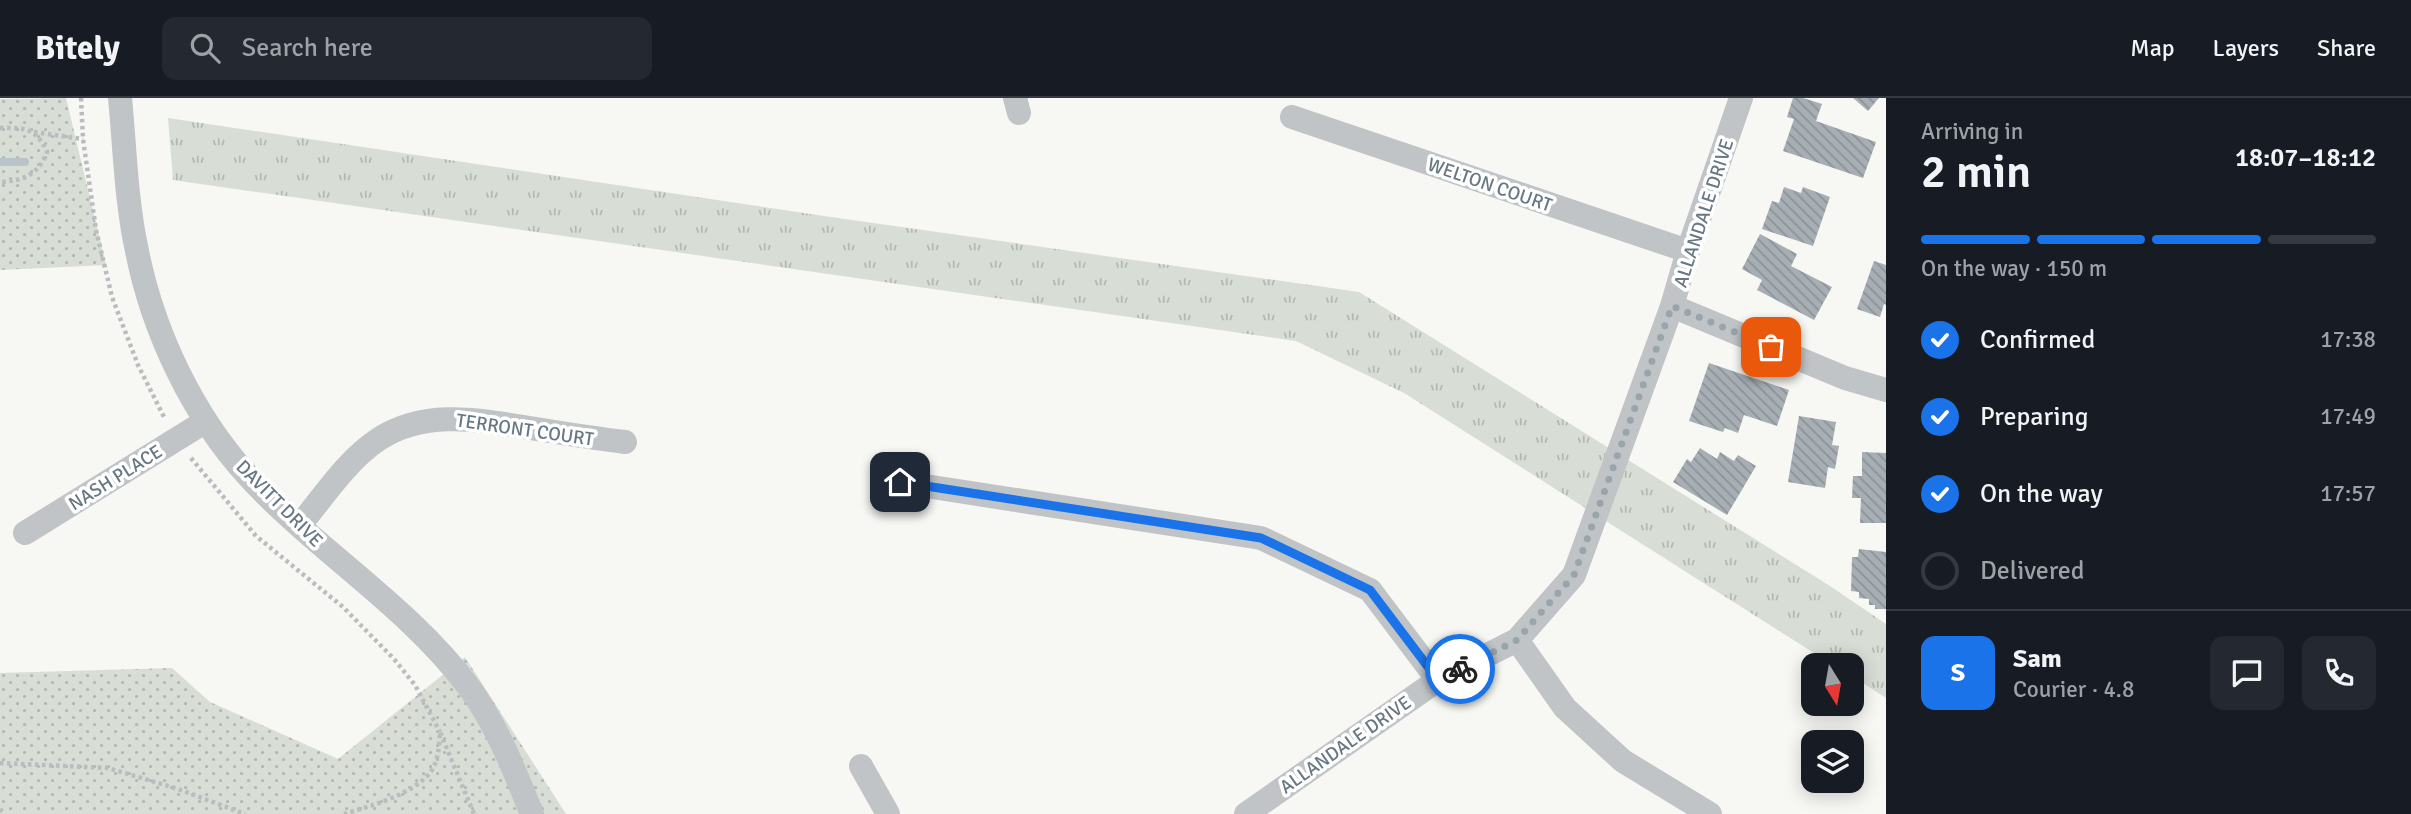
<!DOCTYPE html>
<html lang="en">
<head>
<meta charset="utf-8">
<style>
	body { margin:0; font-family:Signika,sans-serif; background:#242831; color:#f1f3f6; height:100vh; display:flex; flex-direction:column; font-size:26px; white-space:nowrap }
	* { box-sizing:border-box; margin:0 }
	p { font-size:23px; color:#9ea1a6 }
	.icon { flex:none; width:38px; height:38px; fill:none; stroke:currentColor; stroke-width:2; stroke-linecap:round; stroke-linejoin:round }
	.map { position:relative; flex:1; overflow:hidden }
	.panel { display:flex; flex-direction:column; background:#171b24; width:525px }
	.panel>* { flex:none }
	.needle { width:46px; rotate:169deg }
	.buttons { position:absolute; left:1801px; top:555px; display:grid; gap:14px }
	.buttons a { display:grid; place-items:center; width:63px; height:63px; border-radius:14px; background:#171b24; box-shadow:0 4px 18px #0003; font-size:35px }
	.pin { position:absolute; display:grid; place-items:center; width:60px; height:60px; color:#fff; margin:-30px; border-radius:14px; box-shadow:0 4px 10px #0006 }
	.courier { position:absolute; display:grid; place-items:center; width:70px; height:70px; margin:-35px; border:5px solid #1a73e8; border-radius:50%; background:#fff; color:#222; box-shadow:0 2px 9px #0007 }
	.headline em { font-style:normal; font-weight:600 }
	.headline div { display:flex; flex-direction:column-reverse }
	.headline { display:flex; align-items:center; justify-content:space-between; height:119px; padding:0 35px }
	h1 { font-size:46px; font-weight:600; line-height:52px }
	.bar { display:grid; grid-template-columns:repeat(4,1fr); gap:10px 7px; align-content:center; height:84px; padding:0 35px }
	.bar i { height:9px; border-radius:5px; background:#363941 }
	.bar .on { background:#1a73e8 }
	.bar p { grid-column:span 4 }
	.line { display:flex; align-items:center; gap:18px; padding:0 35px; border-top:2px solid #363941 }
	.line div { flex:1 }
	.round { display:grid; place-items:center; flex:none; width:74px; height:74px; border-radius:14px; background:#242831 }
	ol { padding:0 35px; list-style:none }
	li { display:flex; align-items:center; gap:21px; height:77px }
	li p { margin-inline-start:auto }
	li .icon { padding:7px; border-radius:50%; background:#1a73e8; color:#fff; stroke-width:4 }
	li:last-child { color:#9ea1a6 }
	li i { width:38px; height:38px; border:4px solid #363941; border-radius:50% }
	header { display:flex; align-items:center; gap:42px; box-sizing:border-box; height:98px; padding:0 35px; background:#171b24; border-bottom:2px solid #363941 }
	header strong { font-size:33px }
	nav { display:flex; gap:38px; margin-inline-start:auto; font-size:24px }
	.search { width:490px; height:63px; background:#242831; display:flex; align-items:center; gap:18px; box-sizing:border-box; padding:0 24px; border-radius:14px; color:#9ea1a6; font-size:26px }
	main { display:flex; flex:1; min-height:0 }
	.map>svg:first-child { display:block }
	.grass { fill:url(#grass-tufts) }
	.park { fill:url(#park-dots) }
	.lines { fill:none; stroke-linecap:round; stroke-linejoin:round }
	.stream { stroke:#b9c4c8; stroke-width:8 }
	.building { fill:url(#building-back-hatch) }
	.path { stroke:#babdbf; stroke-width:4.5; stroke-dasharray:3.5 3.5; stroke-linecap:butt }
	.street { stroke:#c0c4c7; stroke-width:24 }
	.done { stroke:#99a4ab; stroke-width:7; stroke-dasharray:0 12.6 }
	.route { stroke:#1a73e8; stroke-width:9 }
	.labels { text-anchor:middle; stroke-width:7; stroke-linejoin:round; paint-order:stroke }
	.street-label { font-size:19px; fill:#677783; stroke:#fff }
</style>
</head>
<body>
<header>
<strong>Bitely</strong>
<div class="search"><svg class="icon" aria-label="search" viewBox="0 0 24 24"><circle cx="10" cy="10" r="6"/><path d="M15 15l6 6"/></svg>Search here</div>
<nav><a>Map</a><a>Layers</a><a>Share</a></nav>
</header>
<main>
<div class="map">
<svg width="1886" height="716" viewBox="0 0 1886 716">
	<defs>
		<pattern id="grass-tufts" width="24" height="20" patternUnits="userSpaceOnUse" patternTransform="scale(1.75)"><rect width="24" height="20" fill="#d8ddd5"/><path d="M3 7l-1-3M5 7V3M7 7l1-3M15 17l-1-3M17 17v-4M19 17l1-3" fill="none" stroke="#b3b8b2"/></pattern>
		<pattern id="park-dots" width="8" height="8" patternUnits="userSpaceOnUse" patternTransform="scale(1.75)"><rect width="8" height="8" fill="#d8ddd5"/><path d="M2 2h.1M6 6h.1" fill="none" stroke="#b3b8b2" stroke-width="1.8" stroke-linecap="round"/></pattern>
		<pattern id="building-back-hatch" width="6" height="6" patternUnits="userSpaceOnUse" patternTransform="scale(1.75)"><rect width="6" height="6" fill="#a7afb4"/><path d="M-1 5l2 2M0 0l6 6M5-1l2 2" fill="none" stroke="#8c9398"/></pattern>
	</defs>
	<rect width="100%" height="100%" fill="#f7f7f4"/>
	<!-- grass -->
	<path class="grass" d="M168 20 817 117 1359 194 1830 488 1886 526V600L1852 578V567H1833L1404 295 1296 243 173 82Z"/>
	<!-- park -->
	<path class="park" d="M66 0 106 167 0 172V1Z
		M465 559 566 716H0V575L172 570 210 604 338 661Z"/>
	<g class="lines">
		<!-- stream -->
		<path class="stream" d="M0 64H25"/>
	</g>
	<!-- building -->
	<path class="building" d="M1793 0H1803L1822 6 1816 23 1876 44 1863 80 1783 53 1794 21 1787 19Z
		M1853 0H1879L1868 13Z
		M1784 89 1801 95 1803 89 1830 99 1813 148 1762 131 1772 103 1779 105Z
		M1760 136 1797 156 1791 168 1832 189 1814 222 1757 192 1762 182 1742 171Z
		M1874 163 1886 167V207L1884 206 1880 219 1857 211Z
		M1709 265 1789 292 1777 328 1744 317 1738 335 1725 330 1723 334 1689 323Z
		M1799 318 1836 324 1832 347 1839 348 1835 371 1828 369 1825 390 1788 384Z
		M1700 350 1717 361 1720 354 1734 363 1738 357 1756 368 1727 417 1673 384 1687 361 1691 364Z
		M1862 354 1886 355V425H1860L1861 400H1852L1853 378H1862Z
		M1859 451 1886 454V511H1875V507H1869V501L1859 500V494L1851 493 1852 459H1858Z"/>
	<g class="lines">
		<!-- path -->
		<path class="path" d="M81 0 83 41 96 132 112 199 138 267 165 321
			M0 30C24 30 36 29 47 54 39 76 23 83 0 84
			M34 34 83 41
			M191 360 256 438 343 509 394 561 415 587 440 634
			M0 665 108 670 178 691 245 716
			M0 711 4 716
			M344 716C370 708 416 696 432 672 439 660 439 647 440 634L474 716"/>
		<!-- street -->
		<path class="street" d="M120 0C125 51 126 103 137 153 153 234 193 318 249 379 318 454 410 509 471 592 498 630 515 674 532 716
			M1015 0 1019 15
			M1292 19 1688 153
			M1672 208 1845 280 1886 292
			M900 384 1261 440 1370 492 1438 582
			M300 427C324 398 347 362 379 341 426 311 478 322 530 330 561 335 593 340 625 344
			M25 435 206 323
			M1517 542 1565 610 1623 663 1710 716
			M861 668 888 716
			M1246 716 1438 582 1517 542 1574 477 1672 208 1688 153 1741 0"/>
	</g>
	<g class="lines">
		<!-- done -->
		<path class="done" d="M1460 571 1517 542 1574 477 1672 208 1771 249"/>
		<!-- route -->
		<path class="route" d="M900 384 1261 440 1370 492 1438 582 1460 571"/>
	</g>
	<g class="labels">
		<!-- street labels -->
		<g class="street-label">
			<text transform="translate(1490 86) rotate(19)" y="7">WELTON COURT</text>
			<text transform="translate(1703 115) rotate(-72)" y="7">ALLANDALE DRIVE</text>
			<text transform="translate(525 331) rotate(8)" y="7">TERRONT COURT</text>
			<text transform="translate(115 379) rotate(-32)" y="7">NASH PLACE</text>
			<text transform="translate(280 405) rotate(45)" y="7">DAVITT DRIVE</text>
			<text transform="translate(1345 646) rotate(-35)" y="7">ALLANDALE DRIVE</text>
		</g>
	</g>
</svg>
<div class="buttons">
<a><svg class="needle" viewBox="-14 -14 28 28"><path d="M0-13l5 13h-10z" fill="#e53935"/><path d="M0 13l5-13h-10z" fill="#9ea1a6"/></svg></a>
<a><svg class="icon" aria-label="layers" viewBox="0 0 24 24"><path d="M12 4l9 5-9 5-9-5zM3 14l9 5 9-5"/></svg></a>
</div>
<div class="pin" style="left:1771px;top:249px;background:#ea580c"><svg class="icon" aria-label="bag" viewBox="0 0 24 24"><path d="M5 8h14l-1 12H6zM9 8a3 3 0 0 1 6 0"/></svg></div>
<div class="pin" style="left:900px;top:384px;background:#1f2937"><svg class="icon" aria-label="home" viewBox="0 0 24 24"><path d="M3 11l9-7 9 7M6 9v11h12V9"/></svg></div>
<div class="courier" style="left:1460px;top:571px"><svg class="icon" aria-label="bike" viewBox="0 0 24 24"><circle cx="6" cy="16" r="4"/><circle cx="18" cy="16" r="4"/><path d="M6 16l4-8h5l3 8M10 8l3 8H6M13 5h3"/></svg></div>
</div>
<section class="panel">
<div class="headline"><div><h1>2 min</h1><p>Arriving in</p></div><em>18:07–18:12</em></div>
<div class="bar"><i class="on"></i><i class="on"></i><i class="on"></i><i></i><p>On the way · 150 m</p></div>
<ol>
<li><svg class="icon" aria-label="check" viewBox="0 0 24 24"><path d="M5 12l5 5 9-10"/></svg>Confirmed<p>17:38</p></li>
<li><svg class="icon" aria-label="check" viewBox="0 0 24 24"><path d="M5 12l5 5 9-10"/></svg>Preparing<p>17:49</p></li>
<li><svg class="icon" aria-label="check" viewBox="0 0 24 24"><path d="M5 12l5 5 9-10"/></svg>On the way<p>17:57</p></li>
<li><i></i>Delivered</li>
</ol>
<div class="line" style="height:126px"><b class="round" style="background:#1a73e8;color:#fff">S</b><div><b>Sam</b><p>Courier · 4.8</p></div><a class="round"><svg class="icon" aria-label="chat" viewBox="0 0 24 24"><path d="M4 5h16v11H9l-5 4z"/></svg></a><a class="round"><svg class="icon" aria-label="phone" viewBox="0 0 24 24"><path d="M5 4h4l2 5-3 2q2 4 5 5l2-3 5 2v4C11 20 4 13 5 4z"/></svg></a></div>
</section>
</main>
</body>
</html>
